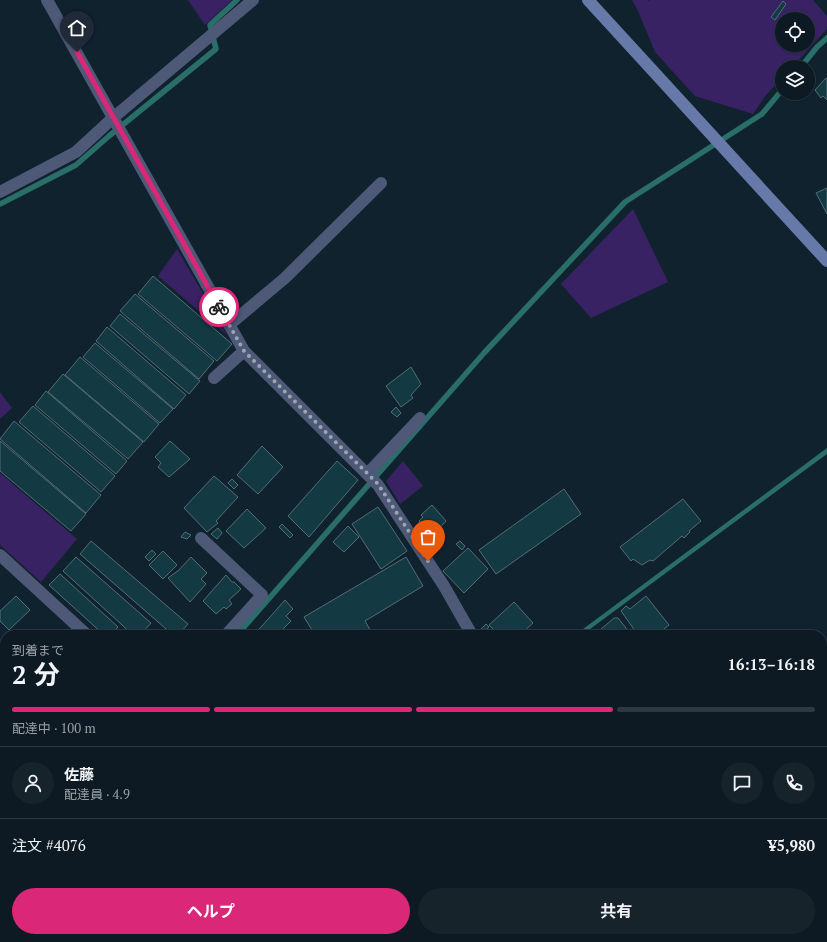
<!DOCTYPE html>
<html lang="ja">
<head>
<meta charset="utf-8">
<style>
	body { margin:0; font-family:"PT Serif","Noto Sans JP",serif; background:#16232b; color:#f1f3f6; height:100vh; display:flex; flex-direction:column; font-size:15px; white-space:nowrap }
	* { box-sizing:border-box; margin:0 }
	p { font-size:13px; color:#9aa1a6 }
	.icon { flex:none; width:22px; height:22px; fill:none; stroke:currentColor; stroke-width:2; stroke-linecap:round; stroke-linejoin:round }
	.map { position:relative; flex:1; overflow:hidden }
	.drawer { position:absolute; left:0px; top:630px; width:827px; height:312px; display:flex; flex-direction:column; background:#0d1a23; border-radius:16px 16px 0 0; box-shadow:0 1px 3px #0004,0 0 0 1px #2d3841 }
	.drawer>* { flex:none }
	.buttons { position:absolute; left:775px; top:12px; display:grid; gap:8px }
	.buttons a { display:grid; place-items:center; width:40px; height:40px; border-radius:50%; background:#0d1a23; box-shadow:0 1px 3px #0004,0 0 0 1px #2d3841; font-size:20px }
	.pin { position:absolute; display:grid; place-items:center; width:34px; height:34px; color:#fff; margin:-41px -17px; border-radius:50% 50% 50% 0; rotate:-45deg; box-shadow:0 0 4px #0007 }
	.pin .icon { rotate:45deg }
	.courier { position:absolute; display:grid; place-items:center; width:40px; height:40px; margin:-20px; border:3px solid #db2777; border-radius:50%; background:#fff; color:#222; box-shadow:0 1px 5px #0007 }
	.overview em { font-style:normal; font-weight:700 }
	.overview div { display:flex; flex-direction:column-reverse }
	.overview { display:flex; align-items:center; justify-content:space-between; height:68px; padding:0 12px }
	h1 { font-size:26px; font-weight:700; line-height:30px }
	.bar { display:grid; grid-template-columns:repeat(4,1fr); gap:6px 4px; align-content:center; height:48px; padding:0 12px }
	.bar i { height:5px; border-radius:3px; background:#2d3841 }
	.bar .selected { background:#db2777 }
	.bar p { grid-column:span 4 }
	.line { display:flex; align-items:center; gap:10px; padding:0 12px; border-top:1px solid #2d3841 }
	.line div { flex:1 }
	.round { display:grid; place-items:center; flex:none; width:42px; height:42px; border-radius:21px; background:#16232b }
	.primary-button { display:flex; gap:8px; margin-top:auto; padding:8px 12px }
	.primary-button a { flex:1; height:46px; border-radius:24px; background:#db2777; color:#fff; font-size:16px; font-weight:700; line-height:46px; text-align:center }
	.primary-button a+a { background:#16232b; color:#f1f3f6 }
	.map>svg:first-child { display:block }
	.green { fill:#392263; fill-rule:evenodd }
	.water { fill:#2a6e69 }
	.lines { fill:none; stroke-linecap:round; stroke-linejoin:round }
	.stream { stroke:#2a6e69; stroke-width:5.5 }
	.building { fill:#133a42; stroke:#526d74 }
	.street { stroke:#4e5977; stroke-width:12 }
	.secondary { stroke:#6779a9; stroke-width:12 }
	.done { stroke:#9aa7b1; stroke-width:4; stroke-dasharray:0 7.2 }
	.route { stroke:#db2777; stroke-width:5 }
</style>
</head>
<body>
<div class="map">
<svg width="827" height="942" viewBox="0 0 827 942">
	<rect width="100%" height="100%" fill="#11222f"/>
	<!-- green -->
	<path class="green" d="M188 0H232L205 25Z
		M632 0H647L649 1 650 0H813L827 16V29L792 67H782V78L766 95 753 114 695 96 655 52 638 11ZM782 19H808V45H782Z
		M633 209 668 282 591 318 561 284Z
		M177 249 227 335 158 276Z
		M0 392 12 408 0 419Z
		M403 461 423 486 400 504 386 481Z
		M0 473 77 539 41 582 0 545Z
		M0 867 5 868V919L0 924Z
		M5 925V937H72L67 942H0V929Z"/>
	<!-- water -->
	<path class="water" d="M827 448V454L797 476 582 635H575Z"/>
	<g class="lines">
		<!-- stream -->
		<path class="stream" d="M801 67 817 47 827 38
			M0 204 76 165 109 136 216 49 210 25 237 0
			M237 635 484 353 625 202 762 114 782 90"/>
	</g>
	<!-- building -->
	<path class="building" d="M783 1 786 4 775 20 771 17Z
		M826 78 827 79V100L823 96 821 98 815 90Z
		M827 188V214L816 193Z
		M153 276 232 344 217 361 138 294Z
		M135 294 214 361 199 379 120 311Z
		M120 314 200 381 189 394 110 326Z
		M107 327 186 395 174 409 96 341Z
		M95 343 173 409 160 423 83 357Z
		M80 357 159 424 144 442 65 375Z
		M411 367 421 384 411 395 413 398 401 407 386 386Z
		M63 374 143 442 128 459 48 392Z
		M46 391 127 461 116 474 35 405Z
		M33 406 115 476 101 492 19 422Z
		M396 407 401 413 397 417 391 412Z
		M14 421 101 495 86 513 0 439Z
		M0 441 86 514 71 531 0 471Z
		M170 441 190 459 169 477 158 467 161 463 155 457Z
		M262 446 283 467 258 494 237 475Z
		M337 461 358 480 309 537 288 516Z
		M214 476 238 497 216 521 218 523 207 532 184 508Z
		M232 479 238 485 234 489 228 483Z
		M564 489 581 514 496 574 479 550Z
		M683 499 701 521 689 531 690 532 684 538 682 536 653 561 650 560 642 565 633 559 631 561 620 547Z
		M432 505 446 521 435 533 429 529 428 530 419 521 423 517 421 515Z
		M378 507 407 551 381 569 352 524Z
		M247 509 266 528 244 548 226 531Z
		M282 524 293 535 290 538 279 527Z
		M348 526 359 537 344 552 333 542Z
		M218 528 222 533 217 539 211 534Z
		M185 532 191 535 187 539 181 537Z
		M91 541 188 624 178 635H173L80 554Z
		M460 541 465 546 462 550 456 544Z
		M468 548 488 569 464 593 443 571Z
		M152 550 156 554 149 561 145 557Z
		M163 551 177 565 163 579 149 565Z
		M76 557 151 623 140 635H133L63 571Z
		M191 557 207 573 201 579 206 584 190 602 168 578 179 570Z
		M406 557 423 586 365 621 373 635H315L304 617Z
		M60 574 118 627 111 635H104L49 585Z
		M226 575 232 582H234L241 589 229 600 232 604 226 609 224 607 216 614 203 601Z
		M16 596 30 610 9 630 0 621V611Z
		M646 596 669 625 657 635H638L621 611 626 606 630 609Z
		M285 600 293 609 286 616 291 621 277 635H254Z
		M514 602 533 623 520 635H499L489 625Z
		M614 618H618L626 628 627 635H605L600 630Z
		M486 624 489 627 483 633 480 630Z
		M5 730V780L4 781 5 783V798L0 805V737Z
		M827 869V910H824L822 900V873Z
		M766 937H767L771 942H760Z"/>
	<g class="lines">
		<!-- street -->
		<path class="street" d="M47 0 244 351 378 485 444 586 472 635
			M0 192 76 152 114 117 253 0
			M229 325 285 278 381 183
			M214 378 244 351
			M367 474 420 418
			M201 538 262 595 226 635
			M0 555 87 635
			M0 656 5 661
			M801 937 805 942"/>
		<!-- secondary -->
		<path class="secondary" d="M588 0 827 261
			M0 651H5
			M822 678H827"/>
	</g>
	<g class="lines">
		<!-- done -->
		<path class="done" d="M219 307 244 351 378 484 428 561"/>
		<!-- route -->
		<path class="route" d="M77 52 219 307"/>
	</g>
</svg>
<div class="buttons">
<a><svg class="icon" aria-label="locate" viewBox="0 0 24 24"><circle cx="12" cy="12" r="6"/><path d="M12 2v4M12 18v4M2 12h4M18 12h4"/></svg></a>
<a><svg class="icon" aria-label="layers" viewBox="0 0 24 24"><path d="M12 4l9 5-9 5-9-5zM3 14l9 5 9-5"/></svg></a>
</div>
<div class="pin" style="left:428px;top:561px;background:#ea580c"><svg class="icon" aria-label="bag" viewBox="0 0 24 24"><path d="M5 8h14l-1 12H6zM9 8a3 3 0 0 1 6 0"/></svg></div>
<div class="pin" style="left:77px;top:52px;background:#1f2937"><svg class="icon" aria-label="home" viewBox="0 0 24 24"><path d="M3 11l9-7 9 7M6 9v11h12V9"/></svg></div>
<div class="courier" style="left:219px;top:307px"><svg class="icon" aria-label="bike" viewBox="0 0 24 24"><circle cx="6" cy="16" r="4"/><circle cx="18" cy="16" r="4"/><path d="M6 16l4-8h5l3 8M10 8l3 8H6M13 5h3"/></svg></div>
<section class="drawer">
<div class="overview"><div><h1>2 分</h1><p>到着まで</p></div><em>16:13–16:18</em></div>
<div class="bar"><i class="selected"></i><i class="selected"></i><i class="selected"></i><i></i><p>配達中 · 100 m</p></div>
<div class="line" style="height:72px"><a class="round"><svg class="icon" aria-label="person" viewBox="0 0 24 24"><circle cx="12" cy="8" r="4"/><path d="M4 21q1-7 8-7t8 7"/></svg></a><div><b>佐藤</b><p>配達員 · 4.9</p></div><a class="round"><svg class="icon" aria-label="chat" viewBox="0 0 24 24"><path d="M4 5h16v11H9l-5 4z"/></svg></a><a class="round"><svg class="icon" aria-label="phone" viewBox="0 0 24 24"><path d="M5 4h4l2 5-3 2q2 4 5 5l2-3 5 2v4C11 20 4 13 5 4z"/></svg></a></div>
<div class="line" style="height:52px"><div>注文 #4076</div><b>¥5,980</b></div>
<div class="primary-button"><a>ヘルプ</a><a>共有</a></div>
</section>
</div>
</body>
</html>
